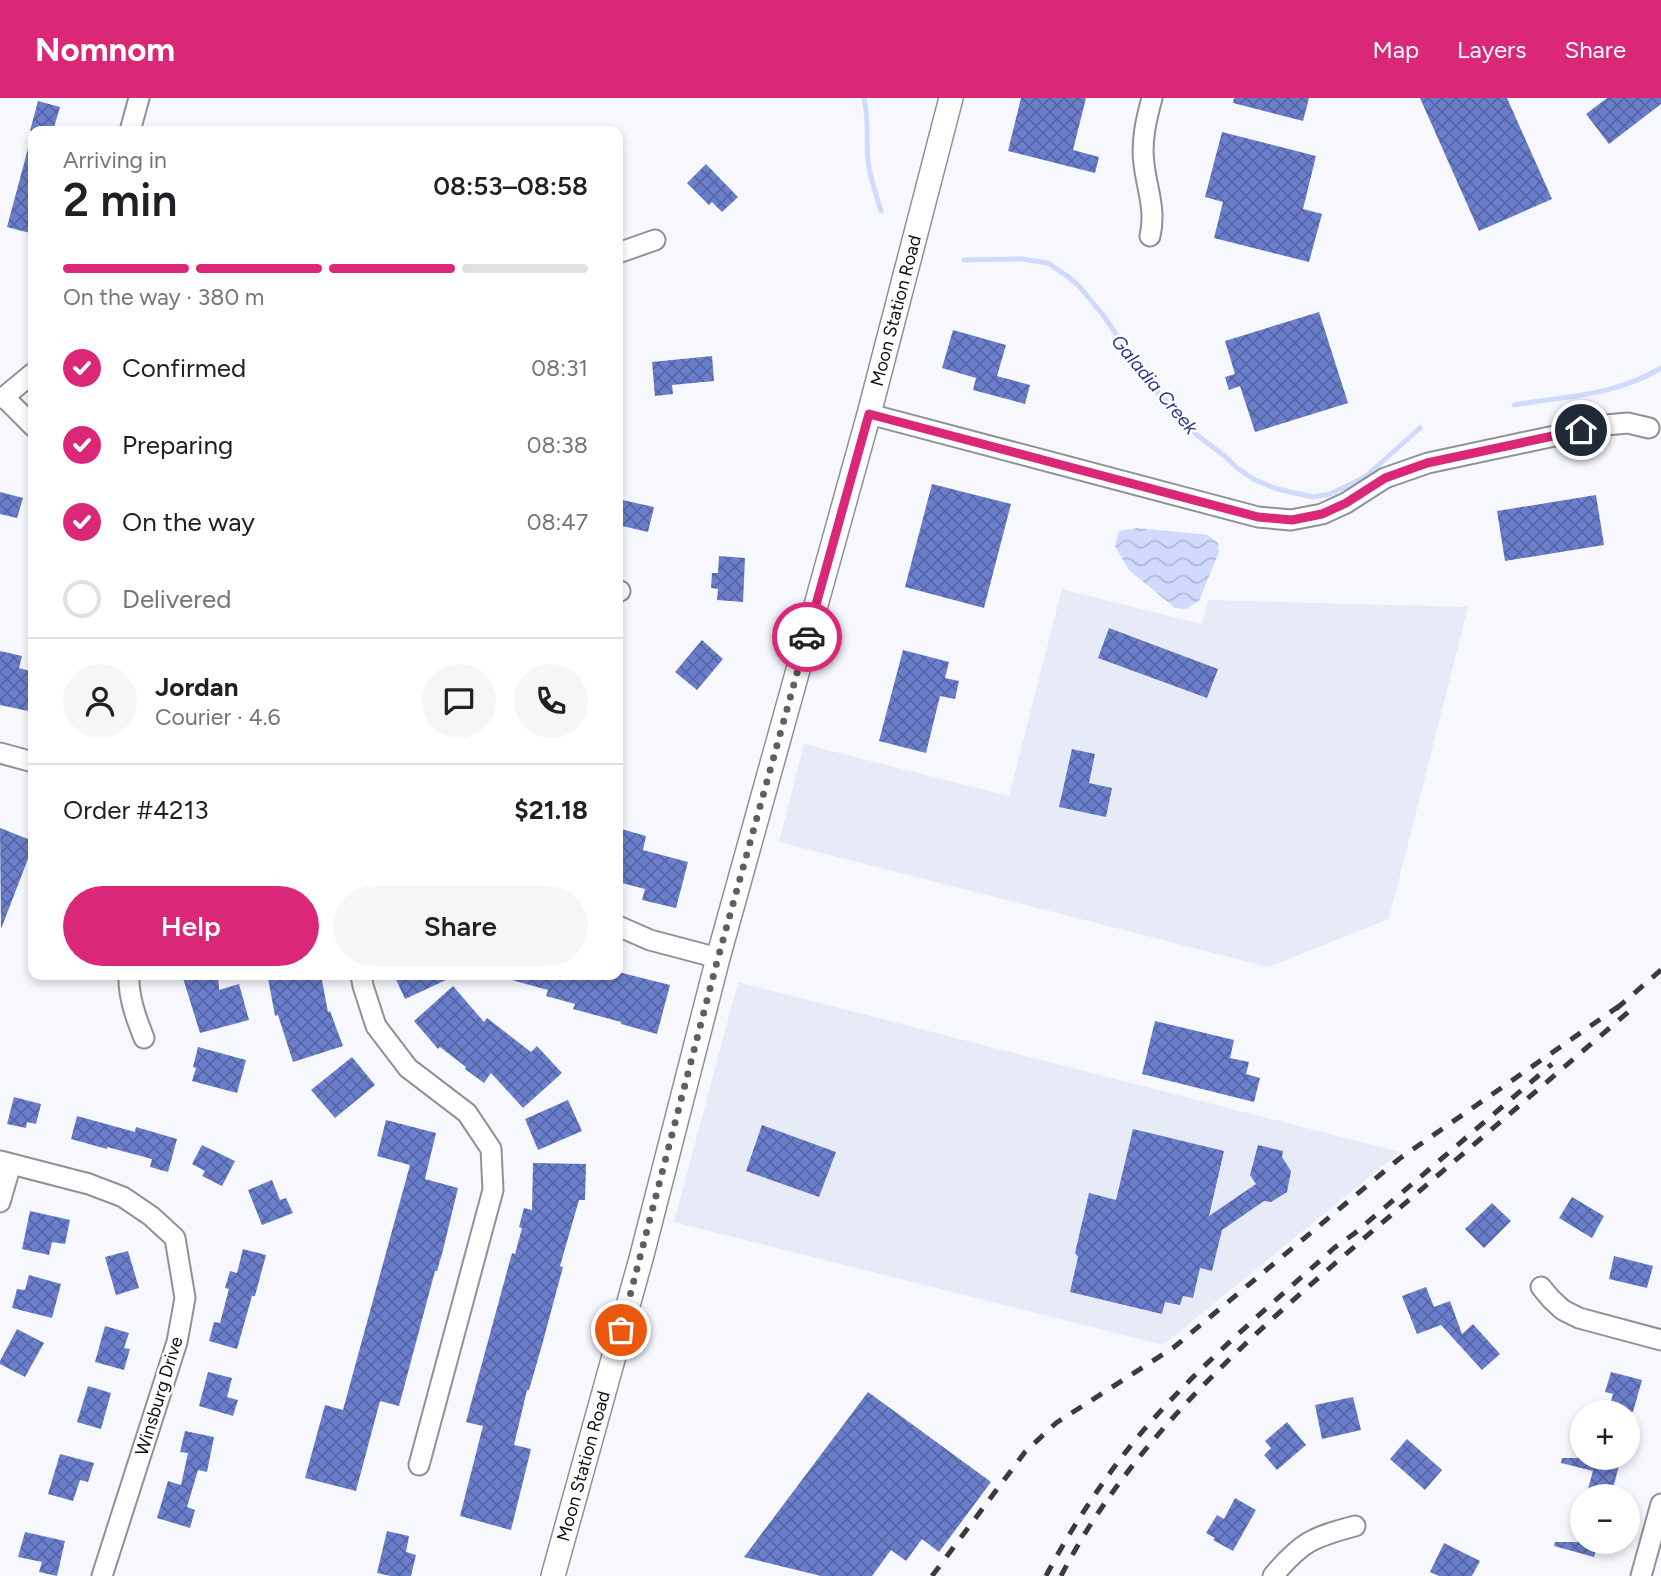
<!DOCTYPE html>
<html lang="en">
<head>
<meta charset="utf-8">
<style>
	body { margin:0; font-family:Figtree,sans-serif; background:#f6f6f6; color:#202124; height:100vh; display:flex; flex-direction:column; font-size:26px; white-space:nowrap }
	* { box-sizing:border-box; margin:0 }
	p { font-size:23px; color:#757577 }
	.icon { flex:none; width:38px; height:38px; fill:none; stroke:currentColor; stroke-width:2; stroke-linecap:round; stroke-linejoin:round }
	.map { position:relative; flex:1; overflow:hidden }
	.sheet { position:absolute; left:28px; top:28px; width:595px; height:854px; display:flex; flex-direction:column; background:#fff; border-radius:14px; box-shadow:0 4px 10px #0003 }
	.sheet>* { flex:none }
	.controls { position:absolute; left:1570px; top:1302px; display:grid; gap:14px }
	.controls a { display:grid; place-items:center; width:70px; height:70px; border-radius:50%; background:#fff; box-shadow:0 4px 10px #0003; font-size:35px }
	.pin { position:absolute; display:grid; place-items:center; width:60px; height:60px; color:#fff; margin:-30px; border:4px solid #fff; border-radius:50%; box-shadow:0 2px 7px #0007 }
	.courier { position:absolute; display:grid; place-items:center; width:70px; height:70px; margin:-35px; border:5px solid #db2777; border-radius:50%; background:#fff; color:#222; box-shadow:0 2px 9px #0007 }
	.headline em { font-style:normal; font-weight:600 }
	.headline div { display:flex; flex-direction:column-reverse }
	.headline { display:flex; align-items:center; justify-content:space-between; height:119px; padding:0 35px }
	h1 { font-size:46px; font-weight:600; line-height:52px }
	.bar { display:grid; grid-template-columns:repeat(4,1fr); gap:10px 7px; align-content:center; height:84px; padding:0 35px }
	.bar i { height:9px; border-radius:5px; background:#e0e0e0 }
	.bar .selected { background:#db2777 }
	.bar p { grid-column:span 4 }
	.line { display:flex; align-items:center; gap:18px; padding:0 35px; border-top:2px solid #e0e0e0 }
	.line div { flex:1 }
	.round { display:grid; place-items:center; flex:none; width:74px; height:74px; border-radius:37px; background:#f6f6f6 }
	ol { padding:0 35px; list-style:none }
	li { display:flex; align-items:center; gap:21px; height:77px }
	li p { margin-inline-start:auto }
	li .icon { padding:7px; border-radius:50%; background:#db2777; color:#fff; stroke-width:4 }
	li:last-child { color:#757577 }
	li i { width:38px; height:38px; border:4px solid #e0e0e0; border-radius:50% }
	.button { display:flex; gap:14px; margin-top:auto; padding:14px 35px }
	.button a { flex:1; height:80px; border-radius:42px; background:#db2777; color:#fff; font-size:28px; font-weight:600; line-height:80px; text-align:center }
	.button a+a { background:#f6f6f6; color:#202124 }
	header { display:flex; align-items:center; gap:42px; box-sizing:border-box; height:98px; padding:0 35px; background:#db2777; color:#fff }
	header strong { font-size:33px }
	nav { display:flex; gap:38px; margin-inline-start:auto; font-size:24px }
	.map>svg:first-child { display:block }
	.built { fill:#e7ebf8 }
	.water { fill:url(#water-waves) }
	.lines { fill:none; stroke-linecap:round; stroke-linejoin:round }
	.stream { stroke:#d0dafd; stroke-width:5 }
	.building { fill:url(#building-cross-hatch) }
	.minor-casing { stroke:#909197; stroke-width:23 }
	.tertiary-casing { stroke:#909197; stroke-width:26 }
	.minor { stroke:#fff; stroke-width:19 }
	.tertiary { stroke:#fff; stroke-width:23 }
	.rail { stroke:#3b3b3e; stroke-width:5; stroke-dasharray:12 12; stroke-linecap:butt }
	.done { stroke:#5f5f63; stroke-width:7; stroke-dasharray:0 12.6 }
	.route { stroke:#db2777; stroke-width:9 }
	.labels { text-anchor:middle; stroke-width:5; stroke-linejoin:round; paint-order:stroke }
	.street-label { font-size:18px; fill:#0d0d0f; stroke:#fff }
	.water-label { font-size:19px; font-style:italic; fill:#2a3592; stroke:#fff }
</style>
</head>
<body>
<header>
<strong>Nomnom</strong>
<nav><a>Map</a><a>Layers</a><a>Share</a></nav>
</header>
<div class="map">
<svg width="1661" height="1478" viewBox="0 0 1661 1478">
	<defs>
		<pattern id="water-waves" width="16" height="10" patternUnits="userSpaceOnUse" patternTransform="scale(1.75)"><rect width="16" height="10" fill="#d0dafd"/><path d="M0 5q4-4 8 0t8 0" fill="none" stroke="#b1bad8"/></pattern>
		<pattern id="building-cross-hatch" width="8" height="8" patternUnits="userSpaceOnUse" patternTransform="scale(1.75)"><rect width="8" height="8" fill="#6a7ecc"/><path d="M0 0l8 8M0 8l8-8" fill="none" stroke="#5666a4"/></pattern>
	</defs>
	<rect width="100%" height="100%" fill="#f6f8fe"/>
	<!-- built -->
	<path class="built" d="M1062 491 1202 526 1208 502 1468 509 1389 821 1268 869 779 744 804 646 1009 698Z
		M738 884 1400 1054 1163 1247 674 1124Z"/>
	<!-- water -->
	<path class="water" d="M1137 430 1208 437 1218 445 1219 454 1199 503 1186 511 1175 510 1129 472 1115 448 1119 433Z"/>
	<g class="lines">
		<!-- stream -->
		<path class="stream" d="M864 0C869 21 866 42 868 63 870 80 876 96 881 113
			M964 162 1022 161 1048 165 1067 178 1079 188 1103 217 1151 287 1197 337 1226 359 1237 370 1255 382 1277 391 1313 399 1330 396 1365 379 1420 330
			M1514 307C1565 298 1615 298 1661 270"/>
	</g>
	<!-- building -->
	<path class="building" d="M1021 0H1086L1073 52 1099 59 1095 75 1008 53Z
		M1234 0H1309L1303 23 1233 5Z
		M1420 0H1507L1552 101 1479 133Z
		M1607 0H1661V6L1609 46 1586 16Z
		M38 3 60 9 53 33H30Z
		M1222 34 1316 58 1303 111 1322 116 1309 164 1214 140 1223 104 1205 99Z
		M29 47 33 48V123L30 135 7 129Z
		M706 66 738 99 722 114 712 104 709 107 687 85Z
		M1319 214 1348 305 1255 334 1240 288 1229 292 1225 279 1235 276 1225 243Z
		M953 232 1006 247 997 278 1030 287 1025 306 973 292 976 280 942 270Z
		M712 258 714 283 672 287 673 296 655 298 652 264Z
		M932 386 1011 406 984 510 905 489Z
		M0 394 23 400 17 420 0 416Z
		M1596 397 1604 447 1505 463 1497 413Z
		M618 401 654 409 648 434 618 427Z
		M719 458 745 460 743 504 717 502 718 491 711 490 712 475H718Z
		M1109 530 1218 571 1207 600 1098 560Z
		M702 542 723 561 697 592 675 574Z
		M903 552 949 564 945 580 959 583 955 601 940 598 926 655 879 643Z
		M0 553 22 558 19 570 33 574V614L0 607Z
		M1072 651 1095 656 1089 685 1112 690 1106 719 1059 709Z
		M0 730 33 743V748L1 831Z
		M618 730 646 738 643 752 688 764 676 810 642 802 645 791 618 784Z
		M618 874 670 887 657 936 621 926V924L573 911 575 906 546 898 548 892 508 881V877H618Z
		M182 877H218L219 892 239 886 249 922 200 935Z
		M287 877H321L328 914 330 913 343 948 293 964 278 917 275 918 268 880Z
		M394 877H457L405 901Z
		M453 888 484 924 487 920 531 954 537 948 562 975 523 1010 491 975 484 985 465 971 466 969 440 949 438 951 414 923Z
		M1155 923 1234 942 1230 960 1249 964 1246 976 1260 980 1254 1004 1142 976Z
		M198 949 246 962 237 995 192 983 196 970 193 969Z
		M352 959 375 987 335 1020 311 992Z
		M14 999 41 1006 36 1026 27 1024 26 1030 7 1026Z
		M568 1002 582 1033 538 1052 525 1021Z
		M77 1018 135 1034 136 1029 177 1041 168 1074 150 1069 152 1061 107 1049V1051L71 1041Z
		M386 1022 436 1035 425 1081 458 1090 443 1152 437 1173H435L399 1308 380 1303 356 1393 305 1380 325 1307 343 1312 410 1067 377 1058Z
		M762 1027 836 1054 819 1099 746 1073Z
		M1133 1031 1224 1053 1209 1118 1256 1086 1250 1077 1258 1047 1283 1053 1282 1059 1291 1073 1287 1094 1271 1104 1264 1103 1222 1132 1212 1173 1200 1170 1193 1200 1183 1198 1180 1207 1165 1204 1162 1216 1070 1194 1078 1159 1075 1155 1089 1095 1116 1102Z
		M202 1047 235 1063 222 1088 202 1078 205 1073 192 1066Z
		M533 1065 586 1066 585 1102H579L560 1168 563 1169 542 1247 529 1292H527L514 1347 531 1351 511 1432 460 1418 483 1328 466 1324 512 1155 515 1156 522 1130 519 1129 524 1110 532 1112Z
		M272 1082 280 1102 286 1100 293 1115 262 1127 248 1092Z
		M1572 1099 1604 1118 1592 1140 1559 1120Z
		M1492 1105 1511 1123 1484 1150 1465 1131Z
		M30 1113 70 1122 65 1146 52 1144 49 1157 22 1151Z
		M243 1151 266 1157 255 1198H252L237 1251 209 1243 214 1224 220 1225 229 1191 225 1190 230 1173 237 1175Z
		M128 1153 139 1190 116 1197 105 1159Z
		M1614 1158 1653 1168 1647 1190 1609 1181Z
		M29 1177 61 1186 52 1220 12 1210 17 1191 25 1192Z
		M1426 1189 1434 1209 1450 1203 1462 1236 1473 1226 1500 1256 1482 1272 1441 1227 1417 1236 1402 1198Z
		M105 1228 129 1235 124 1250 130 1251 124 1272 95 1264Z
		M17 1231 44 1245 25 1279 0 1266V1263Z
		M208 1274 232 1280 227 1299 238 1302 233 1318 199 1308Z
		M1611 1274 1642 1282 1633 1314H1608L1613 1296 1605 1294Z
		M88 1288 111 1295 101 1331 77 1324Z
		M868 1294 991 1384 939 1454 922 1441 906 1463 891 1452 872 1478H821L744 1459Z
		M1353 1299 1361 1332 1322 1341 1315 1307Z
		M1287 1324 1306 1347 1277 1372 1264 1357 1271 1350 1265 1343Z
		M185 1333 214 1339 207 1374 198 1372 187 1409 195 1412 190 1430 157 1420 168 1383 181 1387 188 1355 180 1354Z
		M1407 1341 1442 1372 1425 1392 1390 1361Z
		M60 1356 94 1365 88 1384 80 1382 73 1403 48 1396Z
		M1562 1360H1621L1611 1398H1586L1593 1373 1561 1365Z
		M1235 1400 1256 1412 1233 1453 1213 1442 1215 1440 1206 1435 1217 1417 1224 1421Z
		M387 1433 409 1438 406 1454 416 1457 411 1478H390L377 1475Z
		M25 1434 65 1443 57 1478 39 1474 42 1464 18 1459Z
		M1555 1444H1598L1594 1459 1554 1448Z
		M1444 1445 1480 1463 1472 1478H1439L1430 1474Z"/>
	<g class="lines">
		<!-- minor casing -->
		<g class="minor-casing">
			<path id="minor" d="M130 33 139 0
				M1150 138C1156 111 1147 92 1144 66 1141 44 1146 22 1152 0
				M618 155 655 142
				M4 299 33 328
				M0 300 4 299 33 275
				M869 316 1258 419 1291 422 1322 416 1346 405 1385 380 1428 365 1606 327 1628 325 1649 330
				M618 494 620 493
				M0 655 33 664
				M618 828 650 842 718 860
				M129 877C128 898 136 920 144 940
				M361 877 363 888 376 928 408 970 467 1015 491 1051 493 1092 419 1367
				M0 1063 89 1086 123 1099 151 1118 175 1140 185 1200 177 1244 102 1478
				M0 1104 11 1066
				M1541 1189 1551 1201 1563 1212 1579 1220 1661 1242
				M1273 1478C1301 1444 1313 1439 1355 1428
				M1641 1478 1661 1406"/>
		</g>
		<!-- tertiary casing -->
		<g class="tertiary-casing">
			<g id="tertiary">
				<path id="s1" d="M553 1478 642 1157 718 860 869 316 951 0"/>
			</g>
		</g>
		<!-- minor -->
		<use href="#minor" class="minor"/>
		<!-- tertiary -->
		<use href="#tertiary" class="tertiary"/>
		<!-- rail -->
		<path class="rail" d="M1616 911 1661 872
			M932 1478 1025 1354 1056 1325 1173 1250 1399 1061 1622 906
			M1046 1478C1072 1428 1111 1369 1148 1327 1205 1262 1271 1207 1334 1150L1355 1135 1552 966
			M1061 1478C1134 1336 1258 1232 1376 1130 1462 1057 1548 983 1634 909"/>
	</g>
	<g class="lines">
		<!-- done -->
		<path class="done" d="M621 1232 718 860 807 539"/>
		<!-- route -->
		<path class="route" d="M807 539 869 316 1258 419 1292 422 1322 416 1346 405 1385 380 1427 365 1581 332"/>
	</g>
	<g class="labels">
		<!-- street labels -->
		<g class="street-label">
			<text dy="6" stroke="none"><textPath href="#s1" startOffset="1311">Moon Station Road</textPath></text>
			<text transform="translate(159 1298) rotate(-73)" y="6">Winsburg Drive</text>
			<text dy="6" stroke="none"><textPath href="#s1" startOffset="114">Moon Station Road</textPath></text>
		</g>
		<!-- water labels -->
		<g class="water-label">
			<text transform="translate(1155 286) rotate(50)" y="7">Galadia Creek</text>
		</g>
	</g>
</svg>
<div class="controls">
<a>+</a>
<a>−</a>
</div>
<div class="pin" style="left:621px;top:1232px;background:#ea580c"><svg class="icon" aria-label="bag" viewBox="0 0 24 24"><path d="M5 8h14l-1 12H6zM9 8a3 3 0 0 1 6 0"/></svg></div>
<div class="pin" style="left:1581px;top:332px;background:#1f2937"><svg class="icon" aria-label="home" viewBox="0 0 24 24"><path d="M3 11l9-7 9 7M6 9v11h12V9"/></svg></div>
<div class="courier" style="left:807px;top:539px"><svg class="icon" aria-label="car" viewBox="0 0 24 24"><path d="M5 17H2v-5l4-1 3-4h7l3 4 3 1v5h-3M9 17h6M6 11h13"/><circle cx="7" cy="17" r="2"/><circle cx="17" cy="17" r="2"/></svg></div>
<section class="sheet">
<div class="headline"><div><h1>2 min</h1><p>Arriving in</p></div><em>08:53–08:58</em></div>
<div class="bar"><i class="selected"></i><i class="selected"></i><i class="selected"></i><i></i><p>On the way · 380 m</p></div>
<ol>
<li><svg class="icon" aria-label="check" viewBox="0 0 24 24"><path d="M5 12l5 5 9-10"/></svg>Confirmed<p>08:31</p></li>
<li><svg class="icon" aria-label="check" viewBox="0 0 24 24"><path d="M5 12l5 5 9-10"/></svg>Preparing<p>08:38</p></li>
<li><svg class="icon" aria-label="check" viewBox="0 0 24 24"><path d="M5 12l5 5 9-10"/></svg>On the way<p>08:47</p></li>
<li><i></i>Delivered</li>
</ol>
<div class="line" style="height:126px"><a class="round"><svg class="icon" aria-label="person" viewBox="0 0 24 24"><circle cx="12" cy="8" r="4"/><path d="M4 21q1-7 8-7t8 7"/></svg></a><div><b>Jordan</b><p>Courier · 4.6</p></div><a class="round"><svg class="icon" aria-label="chat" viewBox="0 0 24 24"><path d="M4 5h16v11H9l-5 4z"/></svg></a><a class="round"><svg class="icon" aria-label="phone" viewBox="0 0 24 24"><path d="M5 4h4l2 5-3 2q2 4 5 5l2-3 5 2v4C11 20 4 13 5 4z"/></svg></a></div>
<div class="line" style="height:91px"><div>Order #4213</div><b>$21.18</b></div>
<div class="button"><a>Help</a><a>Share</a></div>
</section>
</div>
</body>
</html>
